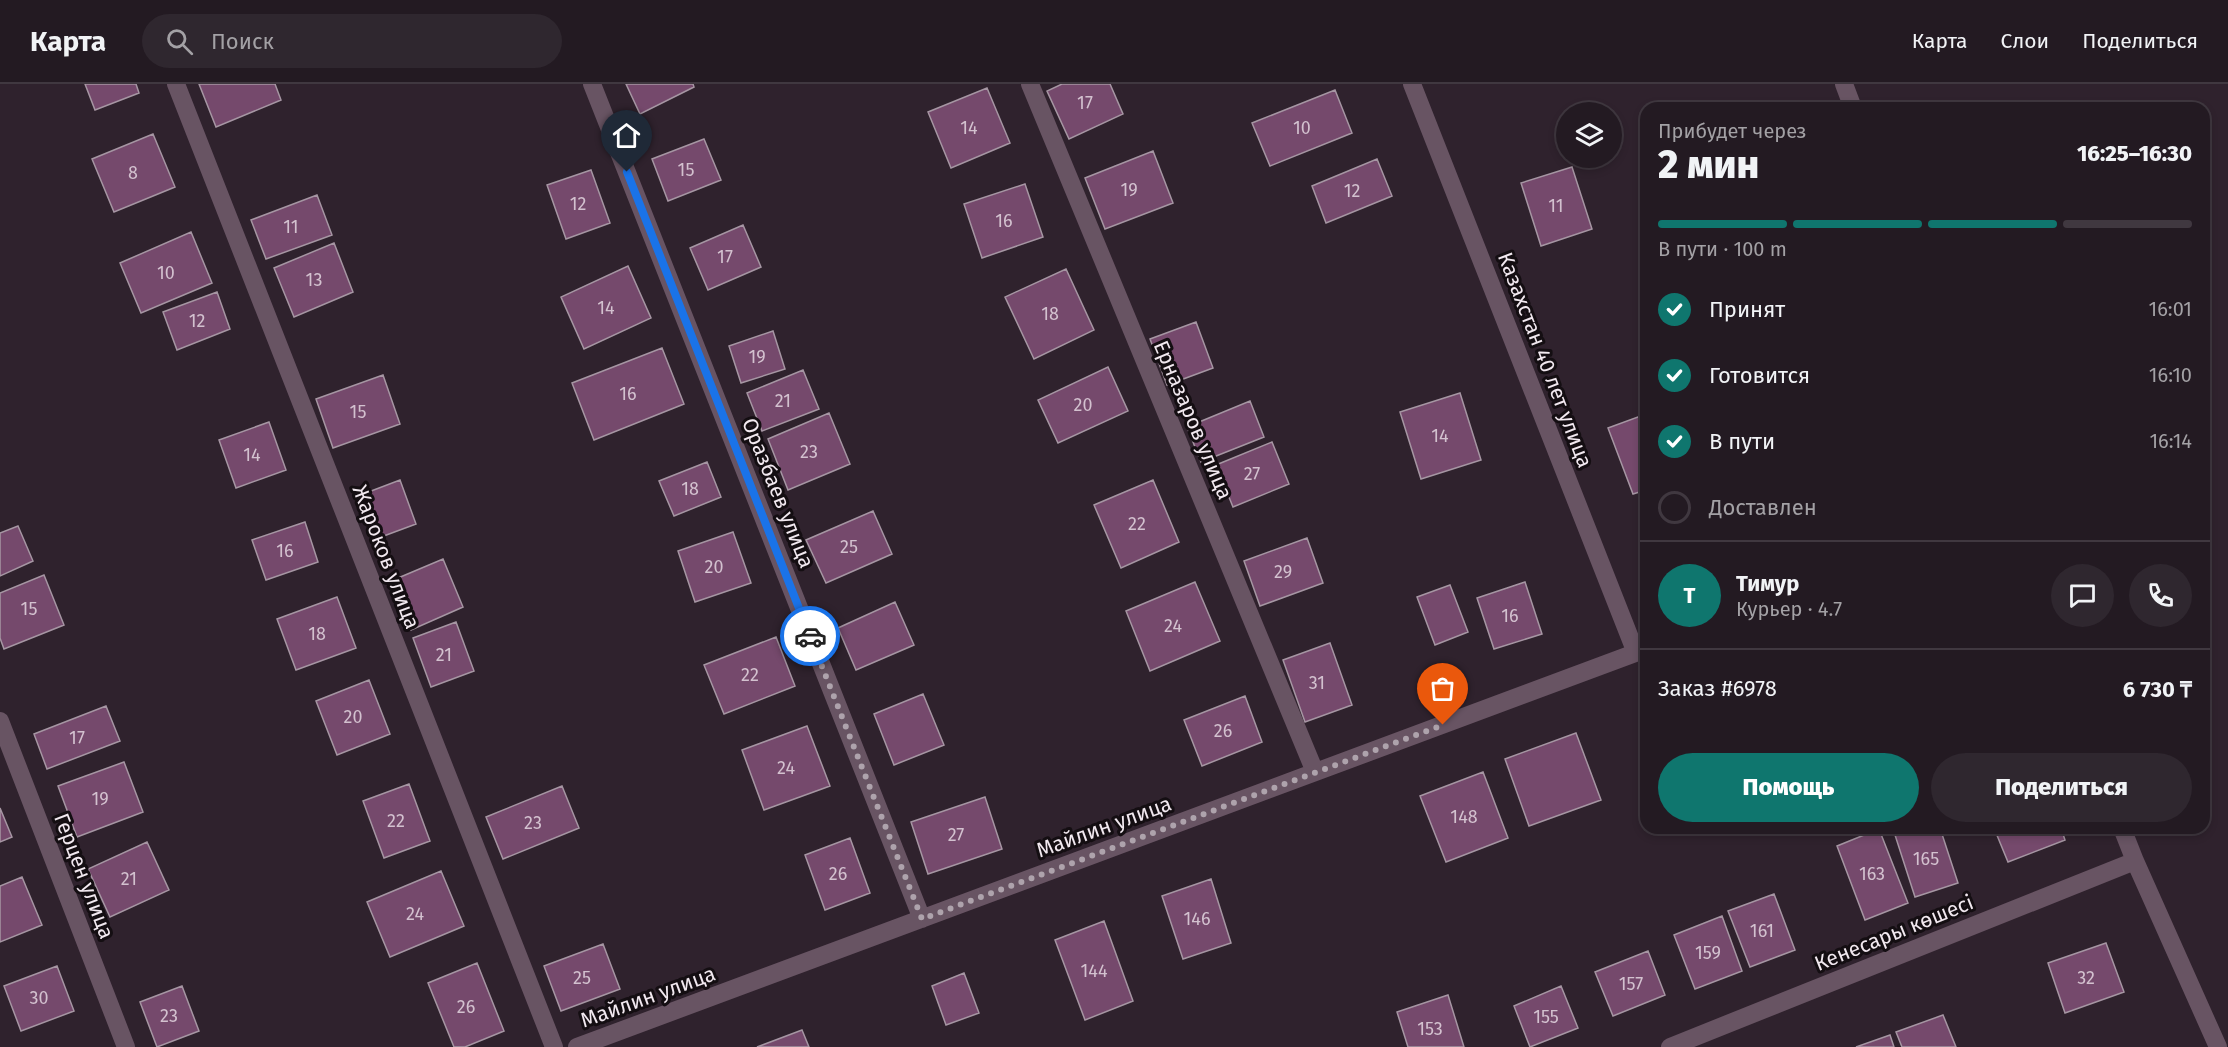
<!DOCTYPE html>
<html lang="ru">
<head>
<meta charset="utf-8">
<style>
	body { margin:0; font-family:"Fira Sans",sans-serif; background:#2f272f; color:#f1f3f6; height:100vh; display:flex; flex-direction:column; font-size:22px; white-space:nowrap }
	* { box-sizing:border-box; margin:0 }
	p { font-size:20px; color:#a3a1a5 }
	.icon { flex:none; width:33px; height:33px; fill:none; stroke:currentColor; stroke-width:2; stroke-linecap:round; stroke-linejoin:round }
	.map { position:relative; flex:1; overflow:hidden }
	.side { position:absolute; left:1640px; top:18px; width:570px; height:732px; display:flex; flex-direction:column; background:#231a22; border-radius:18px; box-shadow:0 3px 9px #0003,0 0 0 2px #403840 }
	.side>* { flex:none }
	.tools { position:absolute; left:1556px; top:18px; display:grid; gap:12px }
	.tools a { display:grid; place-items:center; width:66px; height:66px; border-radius:50%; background:#231a22; box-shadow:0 3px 9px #0003,0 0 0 2px #403840; font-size:30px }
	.pin { position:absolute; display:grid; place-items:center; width:51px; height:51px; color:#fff; margin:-62px -26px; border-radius:50% 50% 50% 0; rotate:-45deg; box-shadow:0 0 6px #0007 }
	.pin .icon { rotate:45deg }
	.courier { position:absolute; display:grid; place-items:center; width:60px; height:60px; margin:-30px; border:4px solid #1a73e8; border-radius:50%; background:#fff; color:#222; box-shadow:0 2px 8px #0007 }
	.headline em { font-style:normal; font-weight:800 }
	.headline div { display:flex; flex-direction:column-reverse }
	.headline { display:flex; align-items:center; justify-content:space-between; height:102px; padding:0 18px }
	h1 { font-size:39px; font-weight:800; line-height:45px }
	.bar { display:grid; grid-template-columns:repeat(4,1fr); gap:9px 6px; align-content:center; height:72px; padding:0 18px }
	.bar i { height:8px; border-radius:4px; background:#403840 }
	.bar .active { background:#0f766e }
	.bar p { grid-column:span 4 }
	.line { display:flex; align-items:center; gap:15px; padding:0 18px; border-top:2px solid #403840 }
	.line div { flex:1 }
	.round { display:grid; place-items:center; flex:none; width:63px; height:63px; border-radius:32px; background:#2f272f }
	ol { padding:0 18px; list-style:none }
	li { display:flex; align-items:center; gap:18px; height:66px }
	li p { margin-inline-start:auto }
	li .icon { padding:6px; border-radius:50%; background:#0f766e; color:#fff; stroke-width:4 }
	li:last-child { color:#a3a1a5 }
	li i { width:33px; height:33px; border:3px solid #403840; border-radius:50% }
	.primary-button { display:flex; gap:12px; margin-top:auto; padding:12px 18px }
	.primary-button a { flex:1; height:69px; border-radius:36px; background:#0f766e; color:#fff; font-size:24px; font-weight:800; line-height:69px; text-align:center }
	.primary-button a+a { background:#2f272f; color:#f1f3f6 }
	header { display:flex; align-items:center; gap:36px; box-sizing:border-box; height:84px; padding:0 30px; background:#231a22; border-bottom:2px solid #403840 }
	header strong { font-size:28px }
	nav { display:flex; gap:33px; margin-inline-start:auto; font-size:21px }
	.search { width:420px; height:54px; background:#2f272f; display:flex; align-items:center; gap:15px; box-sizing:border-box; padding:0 21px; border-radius:33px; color:#a3a1a5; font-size:22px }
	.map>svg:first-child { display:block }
	.building { fill:#75496c; stroke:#a696a3; stroke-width:1.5 }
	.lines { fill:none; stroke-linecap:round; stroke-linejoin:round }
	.street { stroke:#685463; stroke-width:18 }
	.done { stroke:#aea3ac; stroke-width:6; stroke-dasharray:0 10.8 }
	.route { stroke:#1a73e8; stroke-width:8 }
	.labels { text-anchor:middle; stroke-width:6; stroke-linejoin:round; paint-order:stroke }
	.number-label { font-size:18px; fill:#d3c1cf }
	.street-label { font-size:21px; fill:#f2e9f0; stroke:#140e12 }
</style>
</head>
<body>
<header>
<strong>Карта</strong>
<div class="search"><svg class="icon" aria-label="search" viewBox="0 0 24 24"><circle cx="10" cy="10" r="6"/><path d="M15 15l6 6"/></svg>Поиск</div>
<nav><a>Карта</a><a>Слои</a><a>Поделиться</a></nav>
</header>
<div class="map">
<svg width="2228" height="963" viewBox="0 0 2228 963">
	<rect width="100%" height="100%" fill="#2f222d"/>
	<!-- building -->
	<path class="building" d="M85 0H136L139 9 95 26Z
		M199 0H275L281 16 216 43Z
		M626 0H693L694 3 640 30Z
		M1062 0H1110L1123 30 1069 55 1047 7Z
		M987 4 1010 59 951 84 928 28Z
		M1335 6 1352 49 1270 82 1252 39Z
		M153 50 175 103 114 128 92 75Z
		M704 55 721 96 668 117 652 75Z
		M1153 67 1173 119 1105 145 1085 94Z
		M1377 75 1392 112 1326 139 1312 102Z
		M1572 83 1592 145 1541 162 1521 99Z
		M591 86 610 139 566 155 547 101Z
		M1025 100 1043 153 982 174 964 120Z
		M317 111 332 151 266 175 251 136Z
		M743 141 761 183 708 206 690 164Z
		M191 148 212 199 141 229 120 179Z
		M334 159 353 208 294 233 274 184Z
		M628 182 651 234 584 265 561 213Z
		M1066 185 1094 246 1034 275 1005 213Z
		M217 208 230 245 177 266 163 228Z
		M1196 238 1213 284 1167 301 1150 255Z
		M773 247 785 285 741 299 729 262Z
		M662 264 684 320 594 356 572 299Z
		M1108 283 1128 327 1058 359 1038 316Z
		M803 286 819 325 762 347 747 309Z
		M383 291 400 340 333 364 316 315Z
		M1460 309 1481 376 1421 395 1400 328Z
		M1250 317 1264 353 1201 378 1187 343Z
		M829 329 850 380 788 406 768 355Z
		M1646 330V406L1633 410 1608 344Z
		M269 338 286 386 236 404 219 356Z
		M1272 358 1289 400 1233 423 1216 381Z
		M707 378 721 413 674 432 659 397Z
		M400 396 416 440 373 456 358 412Z
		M1153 396 1179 458 1121 484 1094 421Z
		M873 427 892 470 826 499 806 456Z
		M305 438 318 478 266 496 252 456Z
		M18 442 33 477 0 492V449Z
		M733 448 751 499 695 518 678 467Z
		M1307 454 1323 499 1260 522 1244 477Z
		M443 475 463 523 411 546 391 497Z
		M44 491 64 541 4 565 0 554V509Z
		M1195 498 1220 557 1150 587 1126 527Z
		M1525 498 1542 550 1494 565 1477 514Z
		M1450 501 1468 548 1435 561 1417 513Z
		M337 513 356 564 296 586 277 535Z
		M895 518 914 561 856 586 838 544Z
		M456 538 474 587 431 603 413 554Z
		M776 553 795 602 724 630 704 581Z
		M1330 559 1352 621 1305 638 1283 576Z
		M369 596 390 650 337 671 316 617Z
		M923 610 944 661 894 681 874 630Z
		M1245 612 1262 658 1202 682 1184 636Z
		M106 622 120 657 47 685 34 650Z
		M807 642 830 702 764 726 742 666Z
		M1576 649 1601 716 1529 742 1505 675Z
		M124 678 143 728 77 753 58 702Z
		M1483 688 1508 754 1446 778 1420 712Z
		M409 700 430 757 384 774 363 717Z
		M562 702 579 744 503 775 486 733Z
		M985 713 1002 765 928 790 911 738Z
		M0 724 12 753 0 758Z
		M1915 744H1940L1958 799 1915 813 1895 751Z
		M1994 744H2061L2065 756 2008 778Z
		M1879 745 1908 819 1865 836 1837 762Z
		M850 754 870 809 825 826 805 771Z
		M147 758 169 806 110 833 88 785Z
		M441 787 464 842 390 873 367 818Z
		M22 793 42 841 0 858V802Z
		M1211 795 1231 859 1183 875 1162 812Z
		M1774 810 1795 866 1750 883 1728 827Z
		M1722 832 1742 887 1695 905 1674 851Z
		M1104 837 1133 917 1085 936 1055 856Z
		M2106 859 2124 908 2065 929 2048 879Z
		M603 860 620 905 561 927 544 882Z
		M1648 867 1665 911 1613 932 1595 888Z
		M477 879 504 947 465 963H454L428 899Z
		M57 882 74 927 21 947 4 902Z
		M964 889 979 929 946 941 932 902Z
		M182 902 199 947 157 963 140 918Z
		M1561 902 1578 944 1530 963 1514 922Z
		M1448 911 1464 963H1408L1397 928Z
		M1943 931 1956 963H1902L1896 948Z
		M802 946 809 963H757Z
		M1890 951 1894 963H1856Z"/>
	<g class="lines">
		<!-- street -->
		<path class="street" d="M176 0 554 963
			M592 0 922 835
			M1030 0 1315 688
			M1412 0 1636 569
			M1844 0 1853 24
			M0 637 126 963
			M2122 744 2135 777 2218 963
			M577 963 1646 565
			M1670 963 2135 777"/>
	</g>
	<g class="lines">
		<!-- done -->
		<path class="done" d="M810 552 922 835 1443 641"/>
		<!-- route -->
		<path class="route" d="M627 88 810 552"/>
	</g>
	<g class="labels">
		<!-- number labels -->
		<g class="number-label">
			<text x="1085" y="25">17</text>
			<text x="969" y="50">14</text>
			<text x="1302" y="50">10</text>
			<text x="686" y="92">15</text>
			<text x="133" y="95">8</text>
			<text x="1129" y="112">19</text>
			<text x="1352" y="113">12</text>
			<text x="578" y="126">12</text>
			<text x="1556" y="128">11</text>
			<text x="1004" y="143">16</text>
			<text x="291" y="149">11</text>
			<text x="725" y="179">17</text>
			<text x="166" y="195">10</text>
			<text x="314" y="202">13</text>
			<text x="606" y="230">14</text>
			<text x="1050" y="236">18</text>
			<text x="197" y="243">12</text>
			<text x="757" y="279">19</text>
			<text x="628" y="316">16</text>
			<text x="783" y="323">21</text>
			<text x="1083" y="327">20</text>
			<text x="358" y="334">15</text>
			<text x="1440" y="358">14</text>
			<text x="809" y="374">23</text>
			<text x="252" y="377">14</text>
			<text x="1252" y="396">27</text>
			<text x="690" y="411">18</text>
			<text x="1137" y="446">22</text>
			<text x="849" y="469">25</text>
			<text x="285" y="473">16</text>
			<text x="714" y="489">20</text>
			<text x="1283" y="494">29</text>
			<text x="29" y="531">15</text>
			<text x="1510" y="538">16</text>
			<text x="1173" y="548">24</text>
			<text x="317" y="556">18</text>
			<text x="444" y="577">21</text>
			<text x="750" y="597">22</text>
			<text x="1317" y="605">31</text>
			<text x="353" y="639">20</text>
			<text x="1223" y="653">26</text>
			<text x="77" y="660">17</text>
			<text x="786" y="690">24</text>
			<text x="100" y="721">19</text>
			<text x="1464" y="739">148</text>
			<text x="396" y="743">22</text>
			<text x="533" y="745">23</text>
			<text x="956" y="757">27</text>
			<text x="1926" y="781">165</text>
			<text x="838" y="796">26</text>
			<text x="1872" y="796">163</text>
			<text x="129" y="801">21</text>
			<text x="415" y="836">24</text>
			<text x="1197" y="841">146</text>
			<text x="1762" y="853">161</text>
			<text x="1708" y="875">159</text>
			<text x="1094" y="893">144</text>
			<text x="582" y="900">25</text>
			<text x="2086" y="900">32</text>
			<text x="1631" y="906">157</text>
			<text x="39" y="920">30</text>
			<text x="466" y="929">26</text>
			<text x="169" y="938">23</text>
			<text x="1546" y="939">155</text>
			<text x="1430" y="951">153</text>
		</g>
		<!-- street labels -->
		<g class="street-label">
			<text transform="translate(1545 276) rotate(69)" y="7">Казахстан 40 лет улица</text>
			<text transform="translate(1193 336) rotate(67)" y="7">Ерназаров улица</text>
			<text transform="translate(778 409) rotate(68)" y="7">Оразбаев улица</text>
			<text transform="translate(386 473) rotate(69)" y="7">Жароков улица</text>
			<text transform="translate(1104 743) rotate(-20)" y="7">Майлин улица</text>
			<text transform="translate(84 792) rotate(69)" y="7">Герцен улица</text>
			<text transform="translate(1894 849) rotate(-22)" y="7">Кенесары көшесі</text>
			<text transform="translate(648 913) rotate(-20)" y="7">Майлин улица</text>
		</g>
	</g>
</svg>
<div class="tools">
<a><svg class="icon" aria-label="layers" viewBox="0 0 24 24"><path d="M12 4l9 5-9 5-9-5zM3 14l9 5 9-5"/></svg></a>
</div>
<div class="pin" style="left:1443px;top:641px;background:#ea580c"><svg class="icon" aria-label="bag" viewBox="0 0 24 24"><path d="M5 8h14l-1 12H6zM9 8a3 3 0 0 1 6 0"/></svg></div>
<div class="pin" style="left:627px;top:88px;background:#1f2937"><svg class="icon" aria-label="home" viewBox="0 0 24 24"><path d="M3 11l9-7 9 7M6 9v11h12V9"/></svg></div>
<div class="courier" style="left:810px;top:552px"><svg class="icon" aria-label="car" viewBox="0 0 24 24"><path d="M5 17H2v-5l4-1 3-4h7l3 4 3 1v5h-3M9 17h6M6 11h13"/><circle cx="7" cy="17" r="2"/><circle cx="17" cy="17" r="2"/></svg></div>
<section class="side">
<div class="headline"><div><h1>2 мин</h1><p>Прибудет через</p></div><em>16:25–16:30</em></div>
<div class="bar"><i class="active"></i><i class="active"></i><i class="active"></i><i></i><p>В пути · 100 m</p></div>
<ol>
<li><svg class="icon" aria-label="check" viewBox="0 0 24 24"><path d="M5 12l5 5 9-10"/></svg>Принят<p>16:01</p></li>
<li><svg class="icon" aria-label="check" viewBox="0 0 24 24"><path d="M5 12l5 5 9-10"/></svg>Готовится<p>16:10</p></li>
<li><svg class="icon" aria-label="check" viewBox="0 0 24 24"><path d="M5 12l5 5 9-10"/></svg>В пути<p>16:14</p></li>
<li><i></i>Доставлен</li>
</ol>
<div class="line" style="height:108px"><b class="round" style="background:#0f766e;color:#fff">Т</b><div><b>Тимур</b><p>Курьер · 4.7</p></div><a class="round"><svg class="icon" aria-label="chat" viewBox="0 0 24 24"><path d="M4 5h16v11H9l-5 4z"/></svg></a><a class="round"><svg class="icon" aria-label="phone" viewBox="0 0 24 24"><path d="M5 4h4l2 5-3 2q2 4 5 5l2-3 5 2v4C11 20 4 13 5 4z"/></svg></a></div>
<div class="line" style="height:78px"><div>Заказ #6978</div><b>6 730 ₸</b></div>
<div class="primary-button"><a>Помощь</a><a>Поделиться</a></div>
</section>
</div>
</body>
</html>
